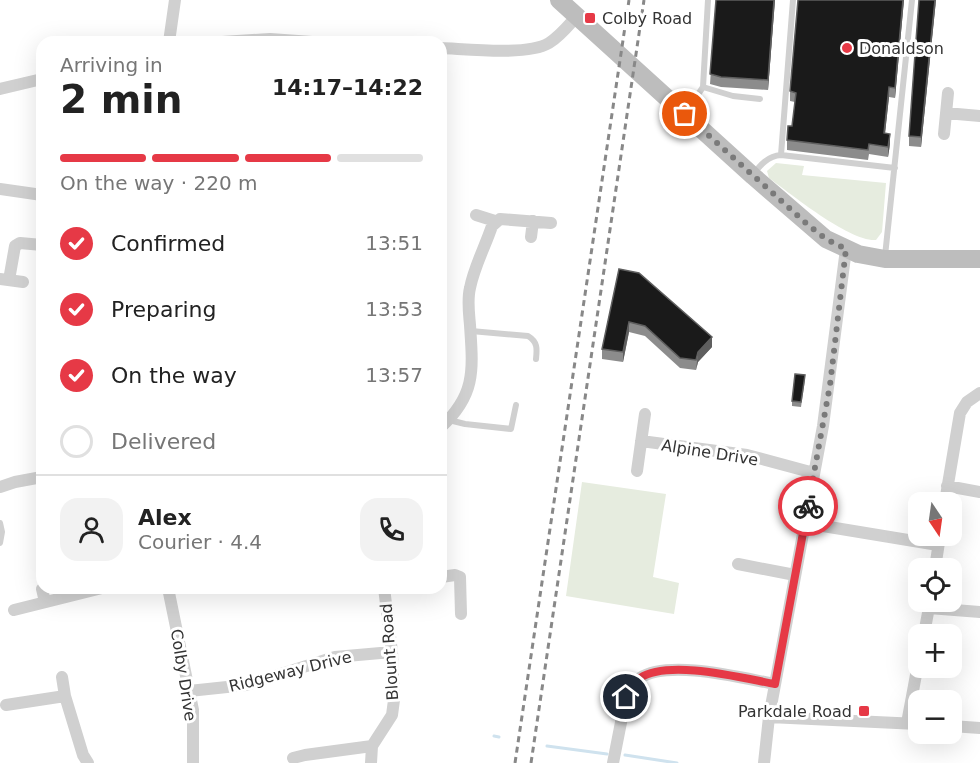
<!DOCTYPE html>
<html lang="en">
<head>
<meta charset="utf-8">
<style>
	body { margin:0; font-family:"DejaVu Sans",sans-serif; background:#f2f2f2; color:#222; height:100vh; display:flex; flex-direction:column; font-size:22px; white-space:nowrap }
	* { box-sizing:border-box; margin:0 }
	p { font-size:20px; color:#767676 }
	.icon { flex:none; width:33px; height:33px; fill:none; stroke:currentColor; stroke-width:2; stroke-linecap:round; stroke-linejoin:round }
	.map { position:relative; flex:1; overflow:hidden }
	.drawer { position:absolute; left:36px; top:36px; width:411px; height:558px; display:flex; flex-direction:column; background:#fff; border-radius:18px; box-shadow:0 6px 24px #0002 }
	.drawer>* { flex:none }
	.needle { width:39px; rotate:167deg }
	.controls { position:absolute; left:908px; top:492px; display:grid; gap:12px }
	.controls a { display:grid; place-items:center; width:54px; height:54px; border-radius:12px; background:#fff; box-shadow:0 6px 24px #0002; font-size:30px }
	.pin { position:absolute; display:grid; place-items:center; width:51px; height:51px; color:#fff; margin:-26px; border:3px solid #fff; border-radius:50%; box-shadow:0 2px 6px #0007 }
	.courier { position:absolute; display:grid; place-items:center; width:60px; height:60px; margin:-30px; border:4px solid #e63946; border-radius:50%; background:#fff; color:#222; box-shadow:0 2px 8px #0007 }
	.head em { font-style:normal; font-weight:800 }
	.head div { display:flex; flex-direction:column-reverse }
	.head { display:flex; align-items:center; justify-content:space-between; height:102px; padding:0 24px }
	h1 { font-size:39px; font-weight:800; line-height:45px }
	.bar { display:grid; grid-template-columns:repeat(4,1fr); gap:9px 6px; align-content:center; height:72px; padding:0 24px }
	.bar i { height:8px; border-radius:4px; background:#e0e0e0 }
	.bar .current { background:#e63946 }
	.bar p { grid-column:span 4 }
	.line { display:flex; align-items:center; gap:15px; padding:0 24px; border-top:2px solid #e0e0e0 }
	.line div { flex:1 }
	.round { display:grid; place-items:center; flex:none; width:63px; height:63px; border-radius:18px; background:#f2f2f2 }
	ol { padding:0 24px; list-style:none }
	li { display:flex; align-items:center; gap:18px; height:66px }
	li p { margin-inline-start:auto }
	li .icon { padding:6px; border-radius:50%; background:#e63946; color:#fff; stroke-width:4 }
	li:last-child { color:#767676 }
	li i { width:33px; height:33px; border:3px solid #e0e0e0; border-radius:50% }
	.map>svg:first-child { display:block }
	.green { fill:#e6ecdf }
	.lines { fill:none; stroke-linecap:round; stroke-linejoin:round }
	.stream { stroke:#cfe2ee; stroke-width:3 }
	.lane { stroke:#d0d0d0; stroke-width:6 }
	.street { stroke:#d0d0d0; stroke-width:12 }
	.secondary { stroke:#bdbdbd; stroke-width:18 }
	.rail { stroke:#888; stroke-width:3; stroke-dasharray:6 4.5; stroke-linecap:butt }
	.wall { fill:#8c8c8c }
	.shaded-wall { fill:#5f5f5f }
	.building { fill:#1a1a1a; stroke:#5f5f5f; stroke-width:1.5 }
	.done { stroke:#7a7a7a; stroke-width:6; stroke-dasharray:0 10.8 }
	.route { stroke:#e63946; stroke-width:8 }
	.poi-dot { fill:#e63946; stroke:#fff; stroke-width:2 }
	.labels { text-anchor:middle; stroke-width:6; stroke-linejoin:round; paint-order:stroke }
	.poi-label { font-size:16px; fill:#333; stroke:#fff; text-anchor:start }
	.street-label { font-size:16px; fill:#333; stroke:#fff }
</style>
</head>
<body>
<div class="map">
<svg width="980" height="763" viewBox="0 0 980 763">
	<rect width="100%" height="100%" fill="#fff"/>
	<!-- green -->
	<path class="green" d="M776 163 804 166 802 175 886 183 882 232 876 240C850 242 791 194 769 178L767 171Z
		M582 482 666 494 653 577 679 583 674 614 566 596Z"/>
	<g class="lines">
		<!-- stream -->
		<path class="stream" d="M494 736 499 737
			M547 746 607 754
			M625 755 677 763"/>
		<!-- lane -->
		<path class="lane" d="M703 87 733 96 760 99
			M687 111 703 87 708 0
			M781 155 793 0
			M753 175C760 165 768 156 781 155L895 168
			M885 256 912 0
			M471 331 528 336C538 342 537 349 536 359
			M449 420 465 424 511 429 516 405
			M0 523 2 532 0 543"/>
		<!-- street -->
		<path class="street" d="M169 42 175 0
			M222 42 270 39 312 42
			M441 48C467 49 528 56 549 43 560 36 568 26 576 17
			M0 89 42 79
			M946 113 980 116
			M944 134 948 93
			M0 189 42 195
			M476 215 495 221
			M531 237 533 221
			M0 279 23 282
			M9 280 15 246 20 243 42 245
			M441 427C476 395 473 370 470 325 469 313 467 300 470 288 474 267 485 247 492 226L500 219 551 223
			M641 441 747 455 814 473
			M637 471 645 414
			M947 486 980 492
			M0 487 15 482 42 477
			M945 502 960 413 967 402 980 393
			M805 523 938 545
			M738 564 795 575
			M935 568 940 536
			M441 577 455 575 460 577 461 614
			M168 588 193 710V763
			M42 589 45 602
			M929 608 980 612
			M14 610 102 588
			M924 634 930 602
			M62 677 65 696 83 755 88 763
			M189 691 246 685 335 657 392 652
			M6 705 65 696
			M769 717 918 724
			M907 723 918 664
			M951 726 980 728
			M293 758 305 755 372 746
			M371 763 372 746 392 715 394 700 392 652 384 588
			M613 763 626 697C629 689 633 683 640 678 669 659 742 678 775 684
			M764 763 769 717 823 426 846 249"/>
		<!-- secondary -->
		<path class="secondary" d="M559 0 753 176 826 239 858 254 885 259H980"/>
		<!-- rail -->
		<path class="rail" d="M515 763 629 0
			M531 763 644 0"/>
	</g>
	<!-- wall -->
	<path class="wall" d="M716 0H775L768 90 721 87 710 84Z
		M904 0 895 98 889 97 885 133 890 144 888 157 869 154 868 160 787 150V140L792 126 795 102 790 101V91Z
		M936 0 921 147 909 146V136Z
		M619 269 712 347 698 362 696 370 680 368 645 336 629 332 623 362 602 359V349Z
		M805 380 801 407 792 406V401Z"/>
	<!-- shaded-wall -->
	<path class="shaded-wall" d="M774 0H775L768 90V80Z
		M903 0H904L895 98V88Z
		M935 0H936L921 147V137Z
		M889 87V97L884 143V133Z
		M890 134V144L888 157V147Z
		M629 322V332L623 362V352Z
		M712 337V347L698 362 696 370 698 352Z"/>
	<!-- building -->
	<path class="building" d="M716 0H774L768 80 721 77 710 74Z
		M798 0H903L895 88 889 87 884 133 890 134 888 147 869 144 868 150 787 140 788 126H792L796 93 790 91Z
		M919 0H935L921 137 909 136Z
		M619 269 639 273 712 337 698 352 696 360 680 358 645 326 629 322 623 352 602 349Z
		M795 374 805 375 801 402 792 401Z"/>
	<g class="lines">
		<!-- done -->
		<path class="done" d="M685 114 808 225 826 239 846 249 830 385 808 506"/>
		<!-- route -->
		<path class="route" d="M626 697C629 689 633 683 640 678 669 659 742 678 775 684L808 506"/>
	</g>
	<!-- markers -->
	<g class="poi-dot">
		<rect x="584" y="12" width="12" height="12" rx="3"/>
		<circle cx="847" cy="48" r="6"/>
		<rect x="858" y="705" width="12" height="12" rx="3"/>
	</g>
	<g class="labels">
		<!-- poi labels -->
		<g class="poi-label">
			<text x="602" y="24">Colby Road</text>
			<text x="859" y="54">Donaldson</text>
			<text x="852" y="717" text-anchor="end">Parkdale Road</text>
		</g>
		<!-- street labels -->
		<g class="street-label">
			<text transform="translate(710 452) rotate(9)" y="6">Alpine Drive</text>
			<text transform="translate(389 652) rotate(-94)" y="6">Blount Road</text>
			<text transform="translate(290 671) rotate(-14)" y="6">Ridgeway Drive</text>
			<text transform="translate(184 675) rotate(81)" y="6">Colby Drive</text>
		</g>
	</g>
</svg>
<div class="controls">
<a><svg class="needle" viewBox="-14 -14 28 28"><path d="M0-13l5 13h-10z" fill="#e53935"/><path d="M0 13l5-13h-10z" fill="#767676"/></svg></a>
<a><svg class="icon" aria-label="locate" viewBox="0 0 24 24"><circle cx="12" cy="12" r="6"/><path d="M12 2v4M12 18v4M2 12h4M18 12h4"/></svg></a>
<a>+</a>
<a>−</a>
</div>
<div class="pin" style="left:685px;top:114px;background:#ea580c"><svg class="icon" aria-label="bag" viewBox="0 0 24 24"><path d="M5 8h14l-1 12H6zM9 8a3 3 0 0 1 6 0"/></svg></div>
<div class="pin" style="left:626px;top:697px;background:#1f2937"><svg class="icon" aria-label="home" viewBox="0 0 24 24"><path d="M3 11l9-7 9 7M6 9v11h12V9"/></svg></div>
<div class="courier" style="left:808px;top:506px"><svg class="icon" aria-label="bike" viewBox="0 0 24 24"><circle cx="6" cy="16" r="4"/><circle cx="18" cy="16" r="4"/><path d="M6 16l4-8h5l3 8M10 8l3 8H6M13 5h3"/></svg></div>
<section class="drawer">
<div class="head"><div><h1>2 min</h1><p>Arriving in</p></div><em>14:17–14:22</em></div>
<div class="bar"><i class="current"></i><i class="current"></i><i class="current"></i><i></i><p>On the way · 220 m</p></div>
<ol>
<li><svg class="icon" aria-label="check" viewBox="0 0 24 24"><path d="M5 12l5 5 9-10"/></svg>Confirmed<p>13:51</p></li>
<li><svg class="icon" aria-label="check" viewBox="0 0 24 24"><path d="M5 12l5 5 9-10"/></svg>Preparing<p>13:53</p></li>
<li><svg class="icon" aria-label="check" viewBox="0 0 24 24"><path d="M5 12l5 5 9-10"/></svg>On the way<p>13:57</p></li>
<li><i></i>Delivered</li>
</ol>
<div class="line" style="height:108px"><a class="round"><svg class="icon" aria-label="person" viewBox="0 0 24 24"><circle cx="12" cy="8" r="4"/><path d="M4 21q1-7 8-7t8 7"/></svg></a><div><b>Alex</b><p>Courier · 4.4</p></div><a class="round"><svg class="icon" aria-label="phone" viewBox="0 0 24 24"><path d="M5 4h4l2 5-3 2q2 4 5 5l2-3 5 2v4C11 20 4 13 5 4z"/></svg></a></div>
</section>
</div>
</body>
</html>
